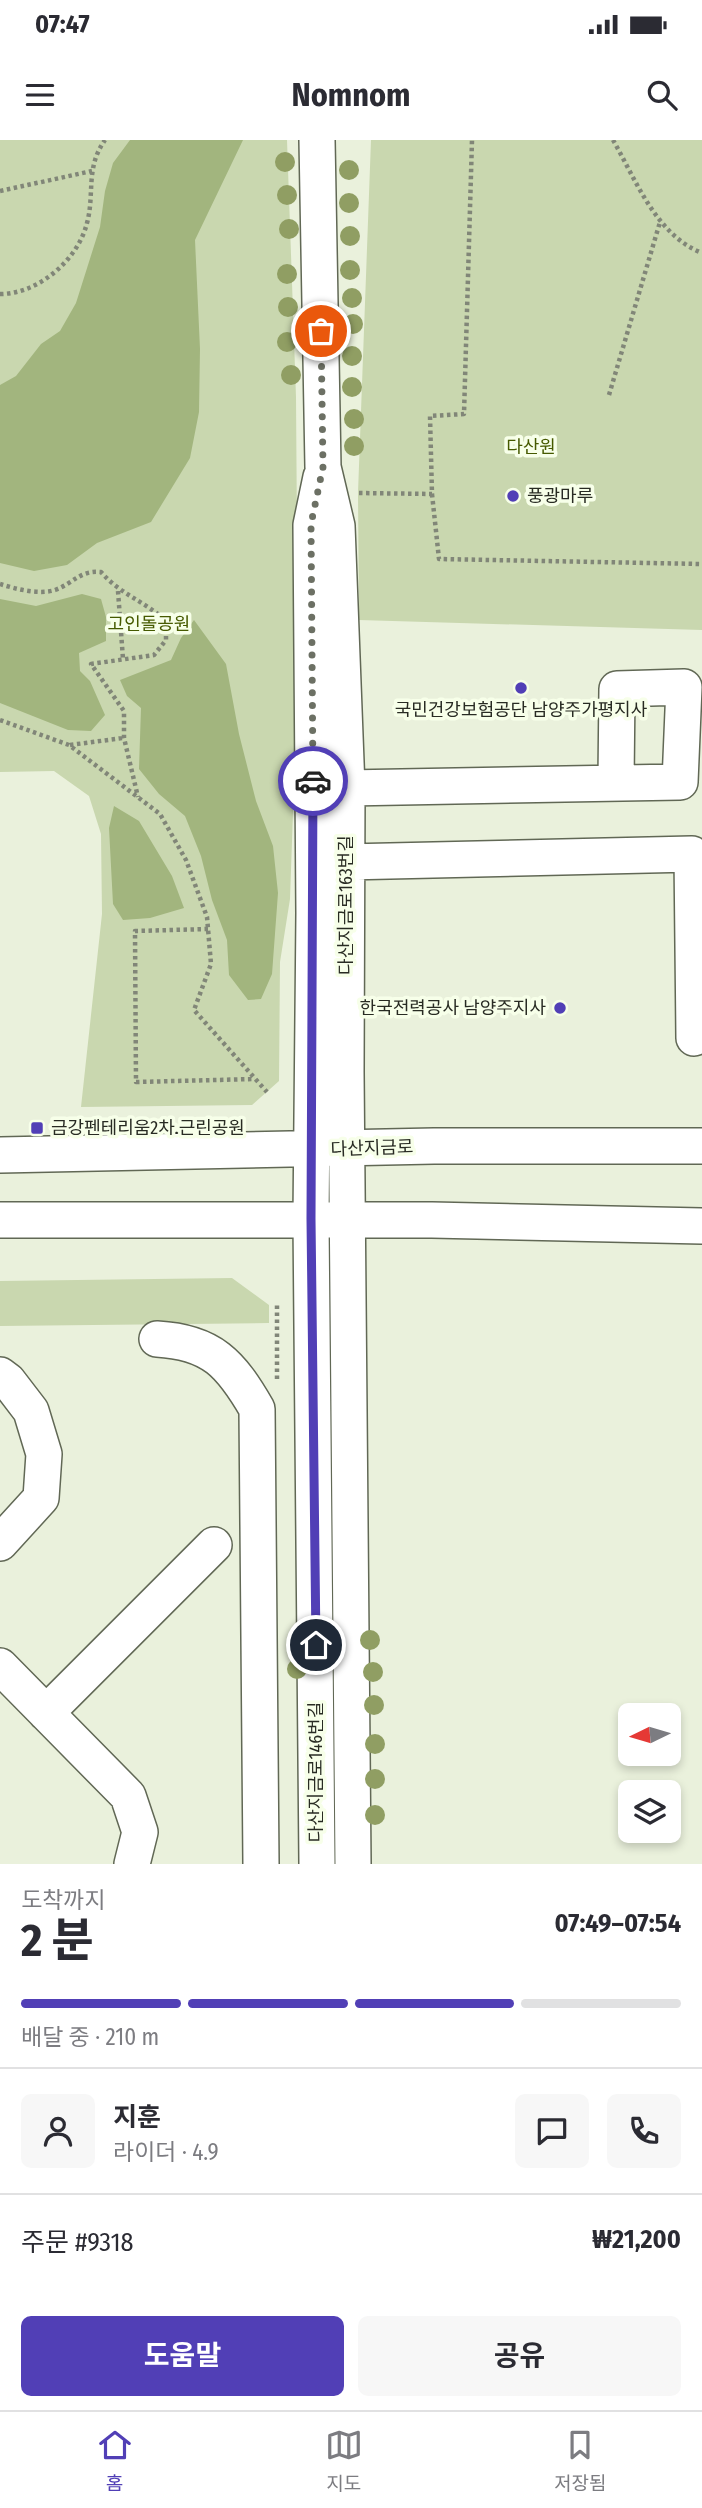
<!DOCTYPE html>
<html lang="ko">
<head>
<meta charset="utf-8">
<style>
	body { margin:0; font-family:"Fira Sans Condensed","Noto Sans KR",sans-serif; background:#f7f7f7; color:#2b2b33; height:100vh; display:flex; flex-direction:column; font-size:26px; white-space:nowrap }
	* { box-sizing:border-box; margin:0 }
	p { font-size:23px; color:#7c7c81 }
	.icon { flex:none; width:38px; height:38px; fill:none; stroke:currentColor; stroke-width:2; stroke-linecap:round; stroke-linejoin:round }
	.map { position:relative; height:1724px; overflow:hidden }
	.panel { display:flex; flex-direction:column; background:#fff; flex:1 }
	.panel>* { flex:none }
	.needle { width:46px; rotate:265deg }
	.controls { position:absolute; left:618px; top:1563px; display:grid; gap:14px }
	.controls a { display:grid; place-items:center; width:63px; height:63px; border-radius:10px; background:#fff; box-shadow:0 4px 10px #0003; font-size:35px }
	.pin { position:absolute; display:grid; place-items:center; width:60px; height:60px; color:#fff; margin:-30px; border:4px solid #fff; border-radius:50%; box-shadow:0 2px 7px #0007 }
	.courier { position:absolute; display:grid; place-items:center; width:70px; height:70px; margin:-35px; border:5px solid #513fb6; border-radius:50%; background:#fff; color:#222; box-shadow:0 2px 9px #0007 }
	.overview em { font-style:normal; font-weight:700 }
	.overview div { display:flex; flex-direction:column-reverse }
	.overview { display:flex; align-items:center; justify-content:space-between; height:119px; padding:0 21px }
	h1 { font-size:46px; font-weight:700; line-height:52px }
	.bar { display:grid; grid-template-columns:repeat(4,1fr); gap:10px 7px; align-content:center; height:84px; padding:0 21px }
	.bar i { height:9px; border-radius:5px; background:#e1e1e2 }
	.bar .active { background:#513fb6 }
	.bar p { grid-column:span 4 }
	.line { display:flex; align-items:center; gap:18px; padding:0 21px; border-top:2px solid #e1e1e2 }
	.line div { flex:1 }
	.round { display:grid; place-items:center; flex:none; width:74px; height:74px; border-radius:10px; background:#f7f7f7 }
	.button { display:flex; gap:14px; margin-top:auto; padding:14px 21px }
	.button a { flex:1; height:80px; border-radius:10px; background:#513fb6; color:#fff; font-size:28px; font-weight:700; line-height:80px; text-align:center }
	.button a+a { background:#f7f7f7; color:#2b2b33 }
	.status { display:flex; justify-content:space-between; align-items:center; height:49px; padding:0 35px; background:#fff; direction:ltr }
	.status svg { height:19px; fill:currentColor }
	header { display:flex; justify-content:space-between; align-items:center; height:91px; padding:0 21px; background:#fff; font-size:32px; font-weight:700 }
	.tabs { display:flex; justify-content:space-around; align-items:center; height:98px; border-top:2px solid #e1e1e2; background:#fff; font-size:19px; color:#7c7c81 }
	.tabs a { display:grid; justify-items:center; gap:4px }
	.tabs .active { color:#513fb6 }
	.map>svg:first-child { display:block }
	.green { fill:#c9d7af }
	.forest { fill:#a2b57e }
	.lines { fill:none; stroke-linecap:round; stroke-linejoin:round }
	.minor-casing { stroke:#616855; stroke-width:38 }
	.path { stroke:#818678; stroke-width:4.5; stroke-dasharray:3.5 3.5; stroke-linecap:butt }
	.minor { stroke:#fff; stroke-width:35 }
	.tree { fill:#909e63 }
	.done { stroke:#6c7064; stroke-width:7; stroke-dasharray:0 12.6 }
	.route { stroke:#513fb6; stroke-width:9 }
	.poi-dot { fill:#513fb6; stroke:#f7ffe9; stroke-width:2.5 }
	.labels { text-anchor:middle; stroke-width:7; stroke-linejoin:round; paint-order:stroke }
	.park-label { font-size:18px; fill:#465a00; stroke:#f7ffe9 }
	.poi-label { font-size:18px; fill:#282b23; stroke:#f7ffe9; text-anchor:start }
	.street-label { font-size:18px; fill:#282b23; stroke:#f7ffe9 }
</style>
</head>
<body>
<div class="status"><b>07:47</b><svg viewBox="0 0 49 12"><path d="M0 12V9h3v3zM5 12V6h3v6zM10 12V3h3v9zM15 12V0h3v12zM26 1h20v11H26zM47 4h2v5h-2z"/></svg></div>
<header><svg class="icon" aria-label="menu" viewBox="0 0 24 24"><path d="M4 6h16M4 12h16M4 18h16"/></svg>Nomnom<svg class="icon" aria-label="search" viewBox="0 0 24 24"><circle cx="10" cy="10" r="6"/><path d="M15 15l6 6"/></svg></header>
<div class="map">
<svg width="702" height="1724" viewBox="0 0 702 1724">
	<rect width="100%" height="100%" fill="#eaf1dc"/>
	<!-- green -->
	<path class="green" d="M0 0H287L296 257 298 528 290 759 280 822 279 941 252 965 81 967 102 774 101 694 89 656 54 631 0 632Z
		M371 0H702V490L359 480 358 353Z
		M232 1138 269 1165V1183L0 1186V1141Z"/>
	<!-- forest -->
	<path class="forest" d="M130 0H243L195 100 200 209 199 272 190 318 151 382 97 403 67 425 34 431 0 423V245L16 236 41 204 60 191 76 163 100 87 105 51 113 23Z
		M82 454 101 459 106 477V501L79 513 80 531 90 541 105 575 91 591 68 590 0 563V459L36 466Z
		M194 480 226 524 239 594 256 661 273 706 278 753 272 834 261 859 248 860 229 835 227 800 212 760 201 716 185 676 159 654 139 629 141 568 127 556 120 540 171 520 181 498Z
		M114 666 139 681 172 736 184 768 150 778 123 780 113 764 109 688Z"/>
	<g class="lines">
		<!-- minor casing -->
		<g class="minor-casing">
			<path id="minor" d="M317 0 323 327 337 386 347 648 346 932 353 1724
				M347 648 680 642 684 547 617 549 616 641
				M346 722 692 714 694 898
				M0 1015 434 1006H702
				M0 1080H432L702 1086
				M157 1199C212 1202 231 1224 257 1269L261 1724
				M0 1235 8 1241 31 1271 44 1314 41 1358 0 1403
				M0 1526 128 1656 140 1692 132 1724
				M46 1573 214 1405
				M317 1724 311 1079 314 773 311 385 321 337"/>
		</g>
		<!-- path -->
		<path class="path" d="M613 0C636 40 656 95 702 113
			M0 51 92 31
			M0 154C38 154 78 120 87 83 95 54 85 28 105 0
			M609 255 660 82
			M359 353 432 354 430 276 464 274 472 0
			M432 354 439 419 702 424
			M0 444C16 449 38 455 55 450 74 443 80 430 101 432 121 455 143 460 166 481V500L154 515 91 524 124 571V598L138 657
			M118 451 123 519
			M0 580 69 605 160 674 186 720 207 777 211 824 194 870 267 952
			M70 605 123 598
			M208 789 135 791 136 942 255 939
			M277 1239V1165"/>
		<!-- minor -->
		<use href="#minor" class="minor"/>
	</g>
	<!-- trees -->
	<g class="tree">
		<circle cx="285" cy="22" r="10"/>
		<circle cx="349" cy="30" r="10"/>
		<circle cx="287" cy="55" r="10"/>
		<circle cx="349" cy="63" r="10"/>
		<circle cx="289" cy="89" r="10"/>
		<circle cx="350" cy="96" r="10"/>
		<circle cx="350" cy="130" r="10"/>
		<circle cx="287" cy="134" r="10"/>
		<circle cx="352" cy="158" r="10"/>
		<circle cx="288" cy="167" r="10"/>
		<circle cx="353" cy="184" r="10"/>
		<circle cx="287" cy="202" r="10"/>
		<circle cx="352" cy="216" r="10"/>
		<circle cx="291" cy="235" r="10"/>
		<circle cx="352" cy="247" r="10"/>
		<circle cx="354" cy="279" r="10"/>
		<circle cx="354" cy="306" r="10"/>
		<circle cx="370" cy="1500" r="10"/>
		<circle cx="297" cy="1529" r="10"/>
		<circle cx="373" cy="1532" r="10"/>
		<circle cx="374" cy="1565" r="10"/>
		<circle cx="375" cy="1604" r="10"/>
		<circle cx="375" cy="1639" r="10"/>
		<circle cx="375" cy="1675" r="10"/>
	</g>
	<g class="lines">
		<!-- done -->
		<path class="done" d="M313 641 311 384 323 327 321 191"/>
		<!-- route -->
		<path class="route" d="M313 641 311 1079 316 1505"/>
	</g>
	<!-- markers -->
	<g class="poi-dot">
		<circle cx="513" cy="356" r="7"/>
		<circle cx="521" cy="548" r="7"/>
		<circle cx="560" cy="868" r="7"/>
		<rect x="30" y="981" width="14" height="14" rx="3.5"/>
	</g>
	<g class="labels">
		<!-- park labels -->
		<g class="park-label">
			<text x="531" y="313">다산원</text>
			<text x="149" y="490">고인돌공원</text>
		</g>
		<!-- poi labels -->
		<g class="poi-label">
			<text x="527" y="362">풍광마루</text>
			<text x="521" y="576" text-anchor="middle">국민건강보험공단 남양주가평지사</text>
			<text x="546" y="874" text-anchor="end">한국전력공사 남양주지사</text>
			<text x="51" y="994">금강펜테리움2차.근린공원</text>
		</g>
		<!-- street labels -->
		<g class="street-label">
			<text transform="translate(346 765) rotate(-90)" y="6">다산지금로163번길</text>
			<text transform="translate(372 1008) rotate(-2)" y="6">다산지금로</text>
			<text transform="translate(316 1632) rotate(-90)" y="6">다산지금로146번길</text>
		</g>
	</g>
</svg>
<div class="controls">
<a><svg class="needle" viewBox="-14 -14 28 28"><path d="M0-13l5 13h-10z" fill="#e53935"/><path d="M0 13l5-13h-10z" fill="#7c7c81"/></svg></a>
<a><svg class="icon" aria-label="layers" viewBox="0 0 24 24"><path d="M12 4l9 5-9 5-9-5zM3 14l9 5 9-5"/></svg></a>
</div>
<div class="pin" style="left:321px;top:191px;background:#ea580c"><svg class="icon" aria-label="bag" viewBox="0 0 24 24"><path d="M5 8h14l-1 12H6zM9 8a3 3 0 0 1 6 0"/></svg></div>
<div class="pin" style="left:316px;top:1505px;background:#1f2937"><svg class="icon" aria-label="home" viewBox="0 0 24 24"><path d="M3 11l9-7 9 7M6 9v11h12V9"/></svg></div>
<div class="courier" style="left:313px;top:641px"><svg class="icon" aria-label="car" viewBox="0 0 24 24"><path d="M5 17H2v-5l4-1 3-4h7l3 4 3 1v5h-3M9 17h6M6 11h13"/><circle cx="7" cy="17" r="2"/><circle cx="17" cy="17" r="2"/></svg></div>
</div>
<section class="panel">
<div class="overview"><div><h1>2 분</h1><p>도착까지</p></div><em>07:49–07:54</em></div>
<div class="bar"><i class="active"></i><i class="active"></i><i class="active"></i><i></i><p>배달 중 · 210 m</p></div>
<div class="line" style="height:126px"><a class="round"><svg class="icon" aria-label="person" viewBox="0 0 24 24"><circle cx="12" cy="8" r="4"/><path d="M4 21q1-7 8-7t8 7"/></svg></a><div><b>지훈</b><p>라이더 · 4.9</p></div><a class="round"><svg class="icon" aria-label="chat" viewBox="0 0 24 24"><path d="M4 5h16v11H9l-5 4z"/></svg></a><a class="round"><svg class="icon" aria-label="phone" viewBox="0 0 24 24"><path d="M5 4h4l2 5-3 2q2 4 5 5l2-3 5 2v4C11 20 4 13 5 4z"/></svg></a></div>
<div class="line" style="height:91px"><div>주문 #9318</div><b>₩21,200</b></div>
<div class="button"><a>도움말</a><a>공유</a></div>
</section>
<nav class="tabs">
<a class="active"><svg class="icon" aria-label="home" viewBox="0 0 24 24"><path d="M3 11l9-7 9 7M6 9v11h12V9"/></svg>홈</a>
<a><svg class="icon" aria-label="map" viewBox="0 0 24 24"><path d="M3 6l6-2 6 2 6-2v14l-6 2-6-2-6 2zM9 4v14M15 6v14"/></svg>지도</a>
<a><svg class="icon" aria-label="saved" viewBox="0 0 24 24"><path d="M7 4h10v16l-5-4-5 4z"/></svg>저장됨</a>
</nav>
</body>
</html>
